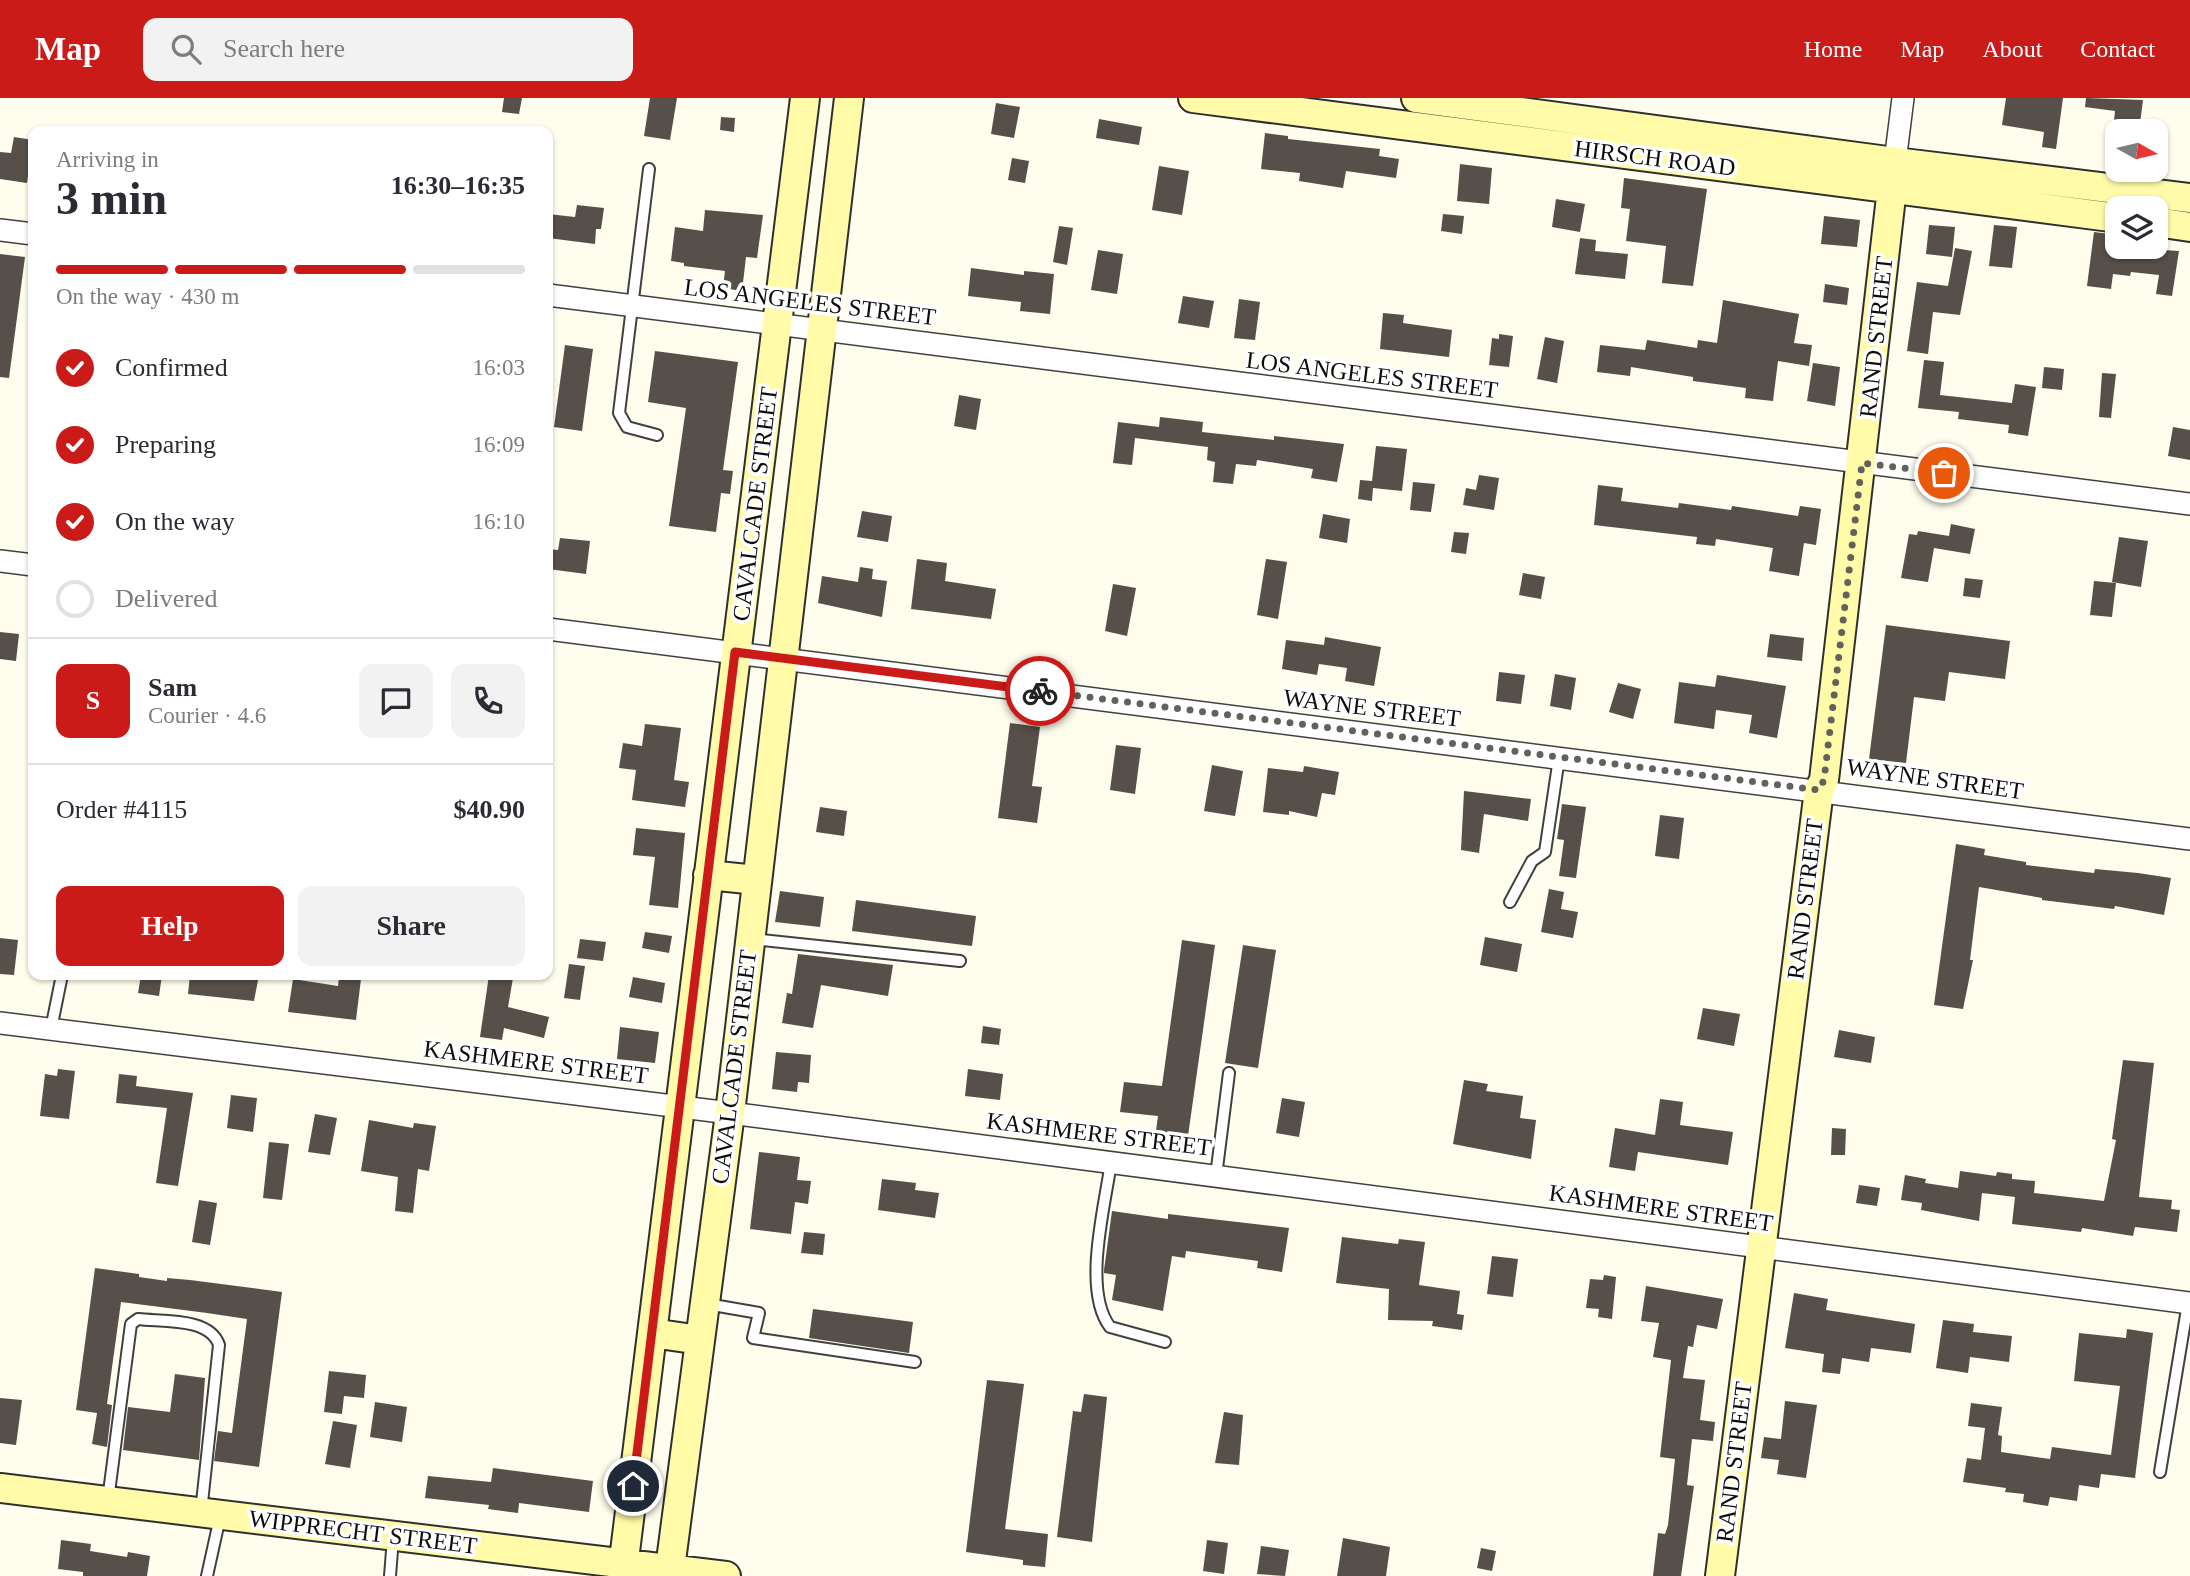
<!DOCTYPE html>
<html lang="en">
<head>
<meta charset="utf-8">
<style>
	body { margin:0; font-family:Georgia,serif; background:#f2f2f3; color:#2b2b33; height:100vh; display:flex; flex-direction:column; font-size:26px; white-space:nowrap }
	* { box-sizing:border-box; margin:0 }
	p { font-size:23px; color:#7c7c81 }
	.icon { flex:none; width:38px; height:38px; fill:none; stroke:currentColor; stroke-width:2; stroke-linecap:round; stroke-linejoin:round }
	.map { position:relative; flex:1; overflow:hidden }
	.panel { position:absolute; left:28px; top:28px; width:525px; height:854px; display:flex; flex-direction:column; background:#fff; border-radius:14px; box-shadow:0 2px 5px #0004 }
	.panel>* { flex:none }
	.needle { width:46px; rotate:98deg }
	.tools { position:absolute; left:2105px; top:21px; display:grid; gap:14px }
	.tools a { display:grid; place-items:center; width:63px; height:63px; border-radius:14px; background:#fff; box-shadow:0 2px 5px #0004; font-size:35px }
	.pin { position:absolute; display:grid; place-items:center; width:60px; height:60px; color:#fff; margin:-30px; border:4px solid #fff; border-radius:50%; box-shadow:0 2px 7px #0007 }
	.courier { position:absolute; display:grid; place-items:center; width:70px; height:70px; margin:-35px; border:5px solid #ca1b19; border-radius:50%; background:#fff; color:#222; box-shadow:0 2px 9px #0007 }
	.head em { font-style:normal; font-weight:600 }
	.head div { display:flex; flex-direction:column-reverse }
	.head { display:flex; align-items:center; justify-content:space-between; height:119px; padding:0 28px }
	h1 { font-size:46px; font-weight:600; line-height:52px }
	.bar { display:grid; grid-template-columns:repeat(4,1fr); gap:10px 7px; align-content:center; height:84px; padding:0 28px }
	.bar i { height:9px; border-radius:5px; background:#e1e1e2 }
	.bar .on { background:#ca1b19 }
	.bar p { grid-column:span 4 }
	.line { display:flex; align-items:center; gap:18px; padding:0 28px; border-top:2px solid #e1e1e2 }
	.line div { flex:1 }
	.round { display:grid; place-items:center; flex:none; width:74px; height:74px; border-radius:14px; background:#f2f2f3 }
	ol { padding:0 28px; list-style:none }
	li { display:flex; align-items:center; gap:21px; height:77px }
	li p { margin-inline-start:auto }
	li .icon { padding:7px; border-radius:50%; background:#ca1b19; color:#fff; stroke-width:4 }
	li:last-child { color:#7c7c81 }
	li i { width:38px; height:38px; border:4px solid #e1e1e2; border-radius:50% }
	.primary-button { display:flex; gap:14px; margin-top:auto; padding:14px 28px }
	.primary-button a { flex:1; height:80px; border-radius:14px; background:#ca1b19; color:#fff; font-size:28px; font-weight:600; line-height:80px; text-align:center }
	.primary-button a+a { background:#f2f2f3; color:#2b2b33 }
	header { display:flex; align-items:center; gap:42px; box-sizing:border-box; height:98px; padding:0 35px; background:#ca1b19; color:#fff }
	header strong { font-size:33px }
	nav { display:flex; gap:38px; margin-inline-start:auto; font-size:24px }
	.search { width:490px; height:63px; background:#f2f2f3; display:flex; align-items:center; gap:18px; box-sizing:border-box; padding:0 24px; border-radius:14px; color:#7c7c81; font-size:26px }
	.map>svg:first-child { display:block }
	.building { fill:#574f49 }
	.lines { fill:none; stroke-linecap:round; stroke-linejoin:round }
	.lane-casing { stroke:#404040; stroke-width:14 }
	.street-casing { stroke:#404040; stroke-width:24 }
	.secondary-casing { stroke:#2f2f2f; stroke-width:32 }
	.lane { stroke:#fff; stroke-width:10 }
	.street { stroke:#fff; stroke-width:21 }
	.secondary { stroke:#fffba8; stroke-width:28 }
	.done { stroke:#62615b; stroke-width:7; stroke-dasharray:0 12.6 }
	.route { stroke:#ca1b19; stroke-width:9 }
	.labels { text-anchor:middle; stroke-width:7; stroke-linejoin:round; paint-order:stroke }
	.street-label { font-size:24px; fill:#0d0d0d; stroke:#fff }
</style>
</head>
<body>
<header>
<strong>Map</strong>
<div class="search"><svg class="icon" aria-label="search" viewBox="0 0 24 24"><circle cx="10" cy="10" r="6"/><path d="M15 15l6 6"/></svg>Search here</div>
<nav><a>Home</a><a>Map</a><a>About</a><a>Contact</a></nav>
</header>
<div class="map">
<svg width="2190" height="1478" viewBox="0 0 2190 1478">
	<rect width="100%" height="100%" fill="#fffded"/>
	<!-- building -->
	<path class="building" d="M504 0H522L519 16 502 14Z
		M650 0H677L670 42 644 38Z
		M2006 0H2063L2056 51 2042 49 2044 34 2002 27Z
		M2086 0 2143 2 2139 33H2113L2115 13 2085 9Z
		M996 5 1020 9 1014 40 991 36Z
		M721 19 735 20 734 34 720 32Z
		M1099 21 1142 29 1139 47 1096 40Z
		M1265 35 1288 38V41L1380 51 1379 58 1399 61 1396 80 1346 73 1343 90 1299 83 1300 75 1261 71Z
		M14 39 33 42 27 85 0 81V54L11 55Z
		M1012 60 1029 63 1025 85 1008 82Z
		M1460 66 1492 70 1489 106 1457 103Z
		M1159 68 1189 73 1182 117 1152 112Z
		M1624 80 1707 91 1693 188 1662 185 1666 148 1626 143 1630 111 1621 110Z
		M1556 101 1585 106 1580 134 1552 129Z
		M577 107 604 110 601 131H596L595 146 548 140V116L575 119Z
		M705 112 763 117 757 160 746 159 742 193 723 190 725 173 684 168V165L671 163 675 129 703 133Z
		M1443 116 1464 118 1462 136 1441 133Z
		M1824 118 1860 122 1857 149 1821 146Z
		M1929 127 1955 129 1952 159 1926 156Z
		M1994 127 2017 129 2012 170 1989 168Z
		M1059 128 1073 130 1067 167 1053 164Z
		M2094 134 2118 137V149L2179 153 2172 198 2156 196 2159 177 2131 174 2130 178 2113 176 2111 191 2087 188Z
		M1580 140 1596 142 1595 153 1628 156 1625 181 1575 176Z
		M1955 150 1972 153 1960 217 1933 214 1928 256 1907 253 1917 184 1948 188Z
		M1098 152 1123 156 1117 196 1091 192Z
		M0 156 25 159 9 280 0 279Z
		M971 170 1024 177V173L1054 176 1050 216 1020 213 1021 204 968 198Z
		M1825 186 1849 190 1847 207 1823 204Z
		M1183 198 1214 203 1209 230 1178 225Z
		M1239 201 1260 204 1255 242 1234 240Z
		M1723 202 1799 216 1794 245 1812 247 1809 268 1778 263 1773 303 1745 300 1746 290 1693 283V279L1631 269 1630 278 1597 274 1600 247 1645 252 1647 242 1697 250 1698 242 1717 245Z
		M1383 215 1404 217 1403 225 1452 232 1449 259 1380 251Z
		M1499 236 1513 238 1509 269 1489 267 1492 240 1499 241Z
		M1545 239 1564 243 1557 285 1537 281Z
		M565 247 593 251 582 333 554 329Z
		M655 253 738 264 723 372 733 373 730 396 721 395 716 434 669 428 686 310 648 304Z
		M1924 262 1944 264 1940 297 2012 305 2015 286 2036 289 2028 338 2008 335 2009 327 1958 321 1959 314 1918 310Z
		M1813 265 1840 269 1835 308 1807 303Z
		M2044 269 2064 271 2062 292 2042 290Z
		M2102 275 2116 276 2111 320 2099 319Z
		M959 297 981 301 976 332 954 328Z
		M1160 319 1203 324 1202 334 1274 342V338L1344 346 1337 384 1311 380 1313 371 1257 362 1256 368 1236 366 1233 386 1213 384 1215 364 1207 362 1208 349 1135 340 1132 367 1113 365 1118 324 1159 329Z
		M2173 329 2190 332V362L2168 358Z
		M1376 348 1407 351 1402 393 1373 390 1372 403 1358 401 1360 382 1372 383Z
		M1479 377 1499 380 1494 412 1463 407 1466 390 1476 392Z
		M1413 384 1435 386 1431 414 1410 412Z
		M1598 387 1623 390 1621 403 1678 410 1679 405 1731 412 1732 408 1798 418 1800 408 1821 411 1816 447 1804 445 1799 478 1769 473 1773 450 1716 441 1715 448 1696 446 1697 439 1594 427Z
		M862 413 892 418 888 444 857 439Z
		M1323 416 1350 421 1347 445 1319 440Z
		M1951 426 1975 431 1970 456 1934 450 1928 484 1901 480 1909 436 1917 437 1918 433 1949 438Z
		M1454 434 1469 435 1466 456 1451 454Z
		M2119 439 2148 443 2141 489 2112 484Z
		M560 440 590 443 586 476 548 471V451L558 452Z
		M917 461 947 465 945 483 996 491 991 521 911 511Z
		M1266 461 1287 464 1278 521 1257 517Z
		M860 469 873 471 872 481 887 483 882 519 818 505 822 478 858 484Z
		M1523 475 1545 479 1541 501 1519 497Z
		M1965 480 1983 482 1980 500 1963 498Z
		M2094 483 2116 485 2112 519 2090 517Z
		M1113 486 1136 490 1127 538 1105 533Z
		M1886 527 2010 543 2005 581 1949 574 1945 603 1914 599 1906 665 1869 661Z
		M0 534 19 536 16 563 0 561Z
		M1770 536 1804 540 1802 563 1767 559Z
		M1325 539 1381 549 1374 588 1345 583 1347 570 1319 566 1317 577 1282 571 1286 542 1324 547Z
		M1499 574 1525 577 1521 606 1496 603Z
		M1555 576 1576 580 1571 612 1550 608Z
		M1717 577 1786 588 1777 640 1749 635 1752 617 1716 612 1714 631 1674 625 1679 584 1715 589Z
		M1618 585 1641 591 1633 621 1609 614Z
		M1010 625 1040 629 1032 688 1042 689 1037 725 998 720Z
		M645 626 681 630 674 682 689 684 685 709 632 702 636 672 619 670 623 645 642 648Z
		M1116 647 1141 650 1135 696 1110 692Z
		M1212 667 1243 673 1235 718 1204 713Z
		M1304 668 1339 674 1335 697 1322 695 1317 719 1289 713V717L1263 714 1268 670 1303 674Z
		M1464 693 1531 701 1528 723 1484 716 1479 755 1461 752Z
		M1562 706 1586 709 1576 780 1559 778 1564 742 1557 741Z
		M820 709 847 713 844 738 816 734Z
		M1660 717 1684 720 1679 761 1655 758Z
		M636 730 685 735 678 810 649 807 655 759 633 757Z
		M1956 746 1985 751 1984 757 2026 764V767L2094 775 2095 771 2138 775 2171 780 2164 817 2115 808 2114 811 2042 802V800L1979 789 1970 862H1973L1963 911 1934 907Z
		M1549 791 1564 794 1561 811 1578 814 1573 840 1541 834Z
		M780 793 824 799 820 829 775 824Z
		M856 802 976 818 972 848 852 833Z
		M645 834 672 838 669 855 642 850Z
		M1485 839 1522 846 1517 874 1480 867Z
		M0 840 18 842 14 877 0 876Z
		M580 841 606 844 603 863 577 860Z
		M1182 842 1215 847 1187 1045 1155 1040 1158 1018 1120 1014 1124 984 1162 988Z
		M1243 847 1276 852 1258 970 1225 965Z
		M798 856 893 867 888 898 821 887 813 930 782 925 787 895 792 896Z
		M569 866 585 868 580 902 564 900Z
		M141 877H162L159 898 138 895Z
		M190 877H259L254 903 188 896Z
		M489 877 513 880 508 909 549 919 544 940 504 930 502 942 480 939Z
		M339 879 361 881 356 922 288 914 293 881 338 888Z
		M633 879 665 885 662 905 629 899Z
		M1703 910 1740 916 1734 948 1697 941Z
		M983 928 1001 931 999 947 981 945Z
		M620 929 659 934 655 965 617 961Z
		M1839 932 1875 939 1871 965 1834 959Z
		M776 954 811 957 809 985 798 984 797 994 772 991Z
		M2123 962 2154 965 2139 1099 2172 1102 2171 1111 2180 1112 2177 1134 2135 1129 2133 1138 2082 1130 2081 1134 2012 1126 2015 1099 1982 1095 1979 1123 1921 1112 1922 1105 1901 1102 1905 1077 1926 1081 1925 1085 1958 1090 1960 1073 1996 1078 1997 1074 2012 1076V1081L2035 1083 2034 1095 2104 1103 2116 1042 2112 1041Z
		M58 971 75 973 69 1021 40 1018 45 976 57 978Z
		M968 971 1003 976 1000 1002 965 998Z
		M119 976 137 978 136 988 193 995 178 1088 156 1085 167 1010 116 1005Z
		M1464 982 1488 986 1486 993 1523 998 1520 1020 1536 1022 1531 1061 1453 1046Z
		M231 997 257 1000 253 1034 227 1030Z
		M1282 1000 1305 1004 1299 1039 1276 1035Z
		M1660 1001 1683 1004 1680 1027 1733 1034 1728 1067 1638 1054 1635 1073 1609 1069 1615 1030 1655 1037Z
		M315 1016 337 1020 330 1057 308 1054Z
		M369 1022 413 1030 414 1025 436 1028 429 1073 418 1071 413 1115 395 1113 398 1079 361 1073Z
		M1832 1030 1846 1031 1845 1057H1831Z
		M269 1044 289 1046 282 1102 263 1100Z
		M759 1054 800 1059 797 1082 811 1083 808 1106 795 1104 791 1136 750 1131Z
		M882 1081 916 1085 915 1092 939 1095 935 1120 878 1112Z
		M1859 1087 1880 1090 1877 1108 1856 1105Z
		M199 1102 217 1105 210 1147 192 1144Z
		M1112 1113 1168 1121V1116L1289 1130 1282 1174 1257 1170 1258 1163 1186 1153 1185 1160 1172 1158 1163 1213 1112 1202 1116 1177 1104 1175V1172Z
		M804 1134 825 1136 823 1157 801 1155Z
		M1342 1139 1398 1146 1399 1141 1425 1144 1419 1187 1460 1193 1457 1216 1464 1217 1462 1232 1432 1228 1433 1223 1388 1222 1389 1191 1336 1185Z
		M1492 1158 1518 1161 1513 1199 1487 1196Z
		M95 1170 139 1176V1179L167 1183V1180L190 1182 282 1194 259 1369 214 1363 218 1333 232 1335 247 1221 207 1215 121 1204 107 1306 112 1307 107 1349 92 1346 97 1315 76 1312Z
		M1604 1177 1616 1179 1612 1221 1598 1219 1599 1211 1586 1210 1590 1181 1603 1182Z
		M1646 1188 1723 1201 1717 1231 1697 1227 1693 1249 1688 1248 1683 1280 1705 1282 1700 1322 1715 1324 1713 1343 1692 1341 1687 1387 1694 1388 1681 1478H1653L1658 1435 1665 1436 1668 1427 1675 1361 1660 1359 1671 1262 1653 1259 1659 1225 1641 1223Z
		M1794 1195 1828 1201 1826 1212 1915 1226 1911 1255 1871 1250 1869 1264 1842 1260 1840 1276 1822 1274 1824 1256 1785 1250Z
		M813 1211 913 1224 909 1255 809 1240Z
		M1943 1222 1974 1226 1973 1234 2012 1238 2009 1264 1970 1259 1968 1275 1936 1270Z
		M2127 1231 2153 1235 2135 1380 2101 1376 2099 1390 2079 1387 2077 1403 2050 1399 2048 1408 2023 1404 2024 1396 2005 1394 2006 1390 1963 1384 1967 1360 1981 1362 1985 1330 1968 1328 1971 1305 2002 1309 1998 1337 2002 1338 2001 1354 2050 1361 2052 1349 2111 1357 2120 1288 2074 1283 2079 1235 2126 1240Z
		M329 1273 366 1277 364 1300 344 1298 342 1316 324 1314Z
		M175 1276 205 1280 199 1362 123 1352 128 1309 170 1314Z
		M987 1282 1024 1286 1005 1431 1048 1436 1045 1469 1023 1467V1462L966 1454Z
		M1084 1296 1107 1299 1092 1444 1057 1439 1073 1313 1081 1314Z
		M0 1300 22 1302 16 1347 0 1345Z
		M1785 1303 1817 1307 1806 1380 1777 1376 1779 1362 1761 1360 1764 1339 1781 1341Z
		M375 1304 407 1309 402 1344 370 1339Z
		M1224 1314 1243 1317 1239 1367 1215 1365Z
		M333 1323 357 1327 350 1370 325 1366Z
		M493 1370 593 1383 589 1414 519 1405 518 1415 488 1411 489 1407 425 1400 428 1378 491 1384Z
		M1343 1440 1390 1449 1386 1478H1337Z
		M61 1442 91 1446 90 1453 127 1459 128 1454 150 1458 147 1478H83V1474L58 1471Z
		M1207 1442 1228 1445 1224 1476 1203 1473Z
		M1261 1448 1289 1452 1285 1478 1257 1476Z
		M1481 1450 1496 1453 1492 1473 1477 1470Z"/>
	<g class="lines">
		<!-- lane casing -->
		<g class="lane-casing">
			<path id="lane" d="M649 71 619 315 627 329 657 337
				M1510 804 1532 763 1545 754 1559 660
				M753 841 960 863
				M51 931 62 877
				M1111 1064C1105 1108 1082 1192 1110 1229L1165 1244
				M1216 1078 1229 975
				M707 1206 759 1215 753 1240 915 1264
				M2160 1374 2188 1205
				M108 1402 131 1226 138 1221C162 1224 210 1219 219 1247L201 1414
				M207 1478 220 1419
				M390 1478 393 1440"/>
		</g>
		<!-- street casing -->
		<g class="street-casing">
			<path id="street" d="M1895 64 1903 0
				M0 132 33 136
				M548 197 2190 406
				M0 463 33 467
				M548 531 2190 741
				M0 925 730 1015 2190 1205"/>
		</g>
		<!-- secondary casing -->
		<g class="secondary-casing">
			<path id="secondary" d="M1193 0 2118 120
				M1416 0 1895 64 2190 100
				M2156 124 2190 129
				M708 777 757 782
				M652 1235 700 1242
				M0 1390 726 1478
				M622 1478 805 0
				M669 1478 730 1015 849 0
				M1720 1478 1819 692 1824 682 1895 64"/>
		</g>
		<!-- lane -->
		<use href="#lane" class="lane"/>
		<!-- street -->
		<use href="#street" class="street"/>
		<!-- secondary -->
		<use href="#secondary" class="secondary"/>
	</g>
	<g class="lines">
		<!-- done -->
		<path class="done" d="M1040 593 1819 692 1824 682 1862 365 1944 375"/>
		<!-- route -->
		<path class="route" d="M633 1388 735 554 1040 593"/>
	</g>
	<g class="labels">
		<!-- street labels -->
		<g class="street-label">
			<text transform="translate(1655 60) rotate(7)" y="8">HIRSCH ROAD</text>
			<text transform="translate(810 204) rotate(7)" y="8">LOS ANGELES STREET</text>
			<text transform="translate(1876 239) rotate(-84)" y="8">RAND STREET</text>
			<text transform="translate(1372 277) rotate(7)" y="8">LOS ANGELES STREET</text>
			<text transform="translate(755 406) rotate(-83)" y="8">CAVALCADE STREET</text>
			<text transform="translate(1372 610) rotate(7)" y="8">WAYNE STREET</text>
			<text transform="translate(1935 681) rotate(8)" y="8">WAYNE STREET</text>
			<text transform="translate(1805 801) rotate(-83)" y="8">RAND STREET</text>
			<text transform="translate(536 964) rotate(7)" y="8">KASHMERE STREET</text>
			<text transform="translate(734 969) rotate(-83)" y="8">CAVALCADE STREET</text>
			<text transform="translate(1099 1036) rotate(7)" y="8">KASHMERE STREET</text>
			<text transform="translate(1661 1110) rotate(8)" y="8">KASHMERE STREET</text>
			<text transform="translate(1734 1364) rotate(-83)" y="8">RAND STREET</text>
			<text transform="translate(363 1434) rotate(7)" y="8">WIPPRECHT STREET</text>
		</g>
	</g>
</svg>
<div class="tools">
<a><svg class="needle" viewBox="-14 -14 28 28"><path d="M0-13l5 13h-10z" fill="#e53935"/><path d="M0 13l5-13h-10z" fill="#7c7c81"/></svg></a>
<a><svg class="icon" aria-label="layers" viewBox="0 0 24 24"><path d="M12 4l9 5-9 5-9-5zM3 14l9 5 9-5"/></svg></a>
</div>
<div class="pin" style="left:1944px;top:375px;background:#ea580c"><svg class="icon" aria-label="bag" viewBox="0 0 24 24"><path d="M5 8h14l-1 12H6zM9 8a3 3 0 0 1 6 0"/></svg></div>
<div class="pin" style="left:633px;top:1388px;background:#1f2937"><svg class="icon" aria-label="home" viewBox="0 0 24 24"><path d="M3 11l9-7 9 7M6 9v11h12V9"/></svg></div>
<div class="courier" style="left:1040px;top:593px"><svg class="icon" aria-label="bike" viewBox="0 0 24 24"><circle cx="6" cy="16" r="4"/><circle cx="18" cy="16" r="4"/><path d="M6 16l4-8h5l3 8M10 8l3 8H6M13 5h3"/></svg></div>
<section class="panel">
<div class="head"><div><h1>3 min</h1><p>Arriving in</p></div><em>16:30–16:35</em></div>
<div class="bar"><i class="on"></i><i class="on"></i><i class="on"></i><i></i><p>On the way · 430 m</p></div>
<ol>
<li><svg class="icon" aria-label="check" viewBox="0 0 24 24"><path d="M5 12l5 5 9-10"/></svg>Confirmed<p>16:03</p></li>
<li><svg class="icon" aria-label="check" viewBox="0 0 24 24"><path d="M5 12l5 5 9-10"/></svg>Preparing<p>16:09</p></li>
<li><svg class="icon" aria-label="check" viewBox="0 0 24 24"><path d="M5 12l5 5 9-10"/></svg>On the way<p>16:10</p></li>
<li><i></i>Delivered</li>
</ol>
<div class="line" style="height:126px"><b class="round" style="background:#ca1b19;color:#fff">S</b><div><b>Sam</b><p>Courier · 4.6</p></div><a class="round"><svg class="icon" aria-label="chat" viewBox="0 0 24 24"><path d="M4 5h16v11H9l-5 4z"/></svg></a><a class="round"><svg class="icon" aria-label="phone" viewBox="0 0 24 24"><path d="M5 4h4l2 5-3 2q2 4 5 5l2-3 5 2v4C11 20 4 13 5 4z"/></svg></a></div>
<div class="line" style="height:91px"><div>Order #4115</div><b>$40.90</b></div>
<div class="primary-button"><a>Help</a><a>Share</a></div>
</section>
</div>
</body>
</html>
